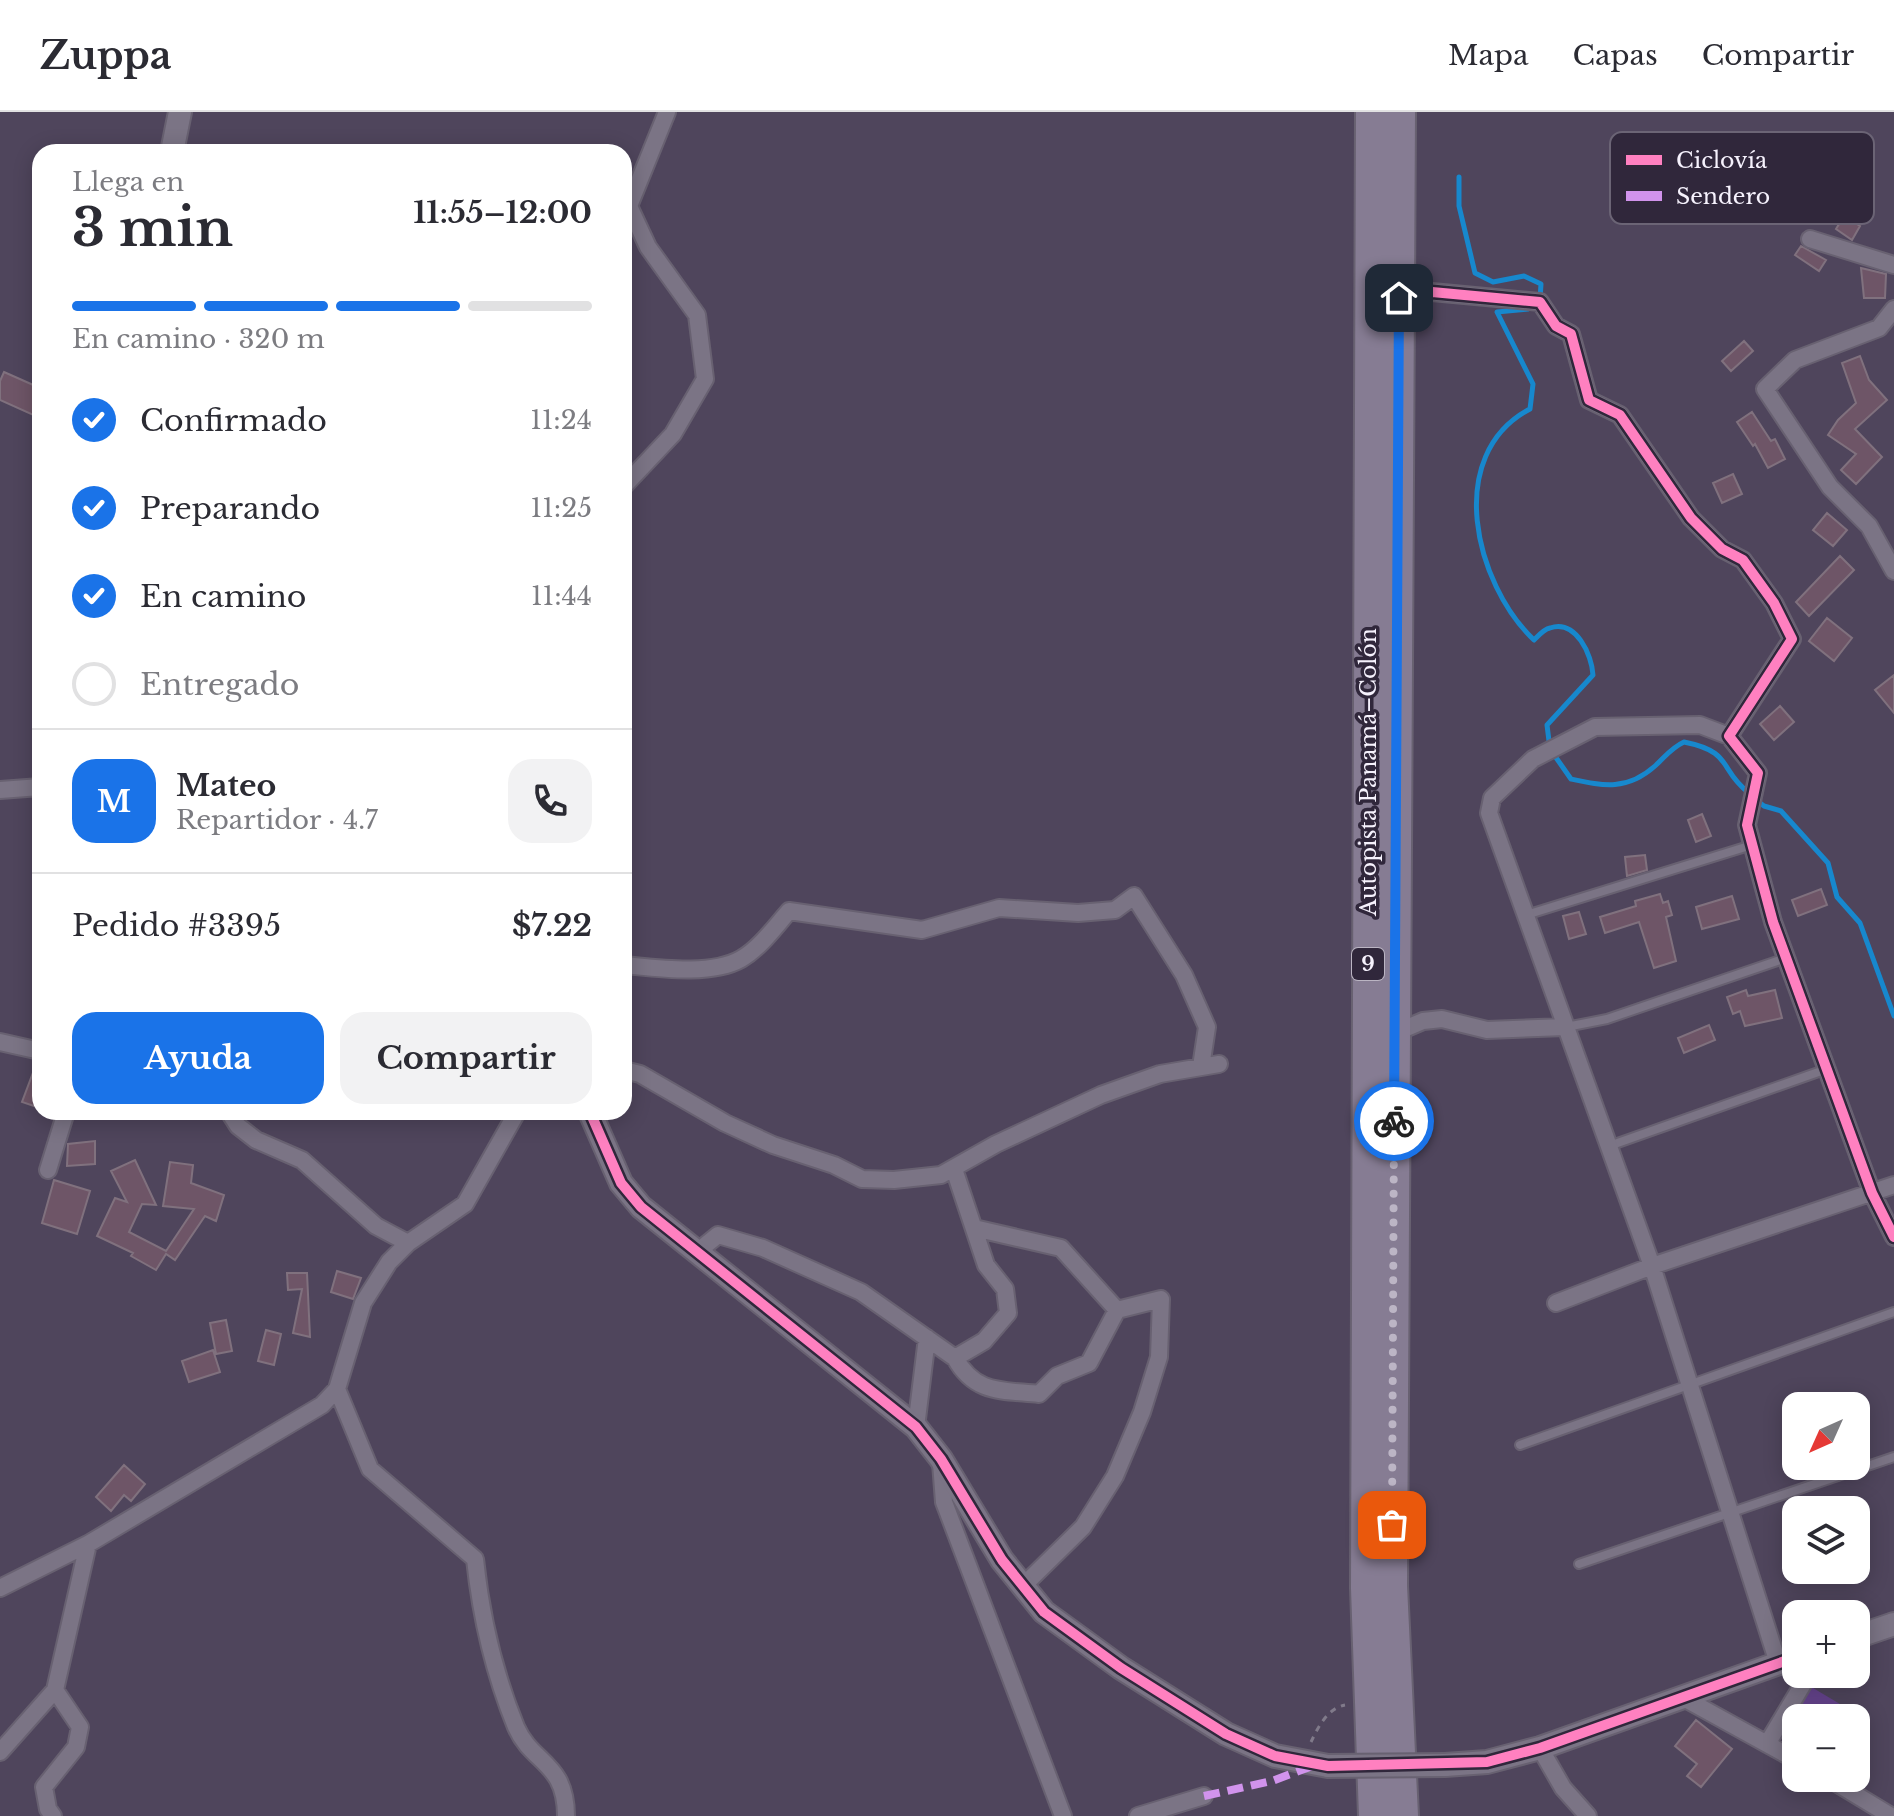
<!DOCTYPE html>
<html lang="es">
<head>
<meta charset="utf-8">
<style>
	body { margin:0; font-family:"Libre Baskerville",serif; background:#f2f2f3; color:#2b2b33; height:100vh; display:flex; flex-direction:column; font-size:30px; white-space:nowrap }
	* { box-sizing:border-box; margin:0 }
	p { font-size:26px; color:#7c7c81 }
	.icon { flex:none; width:44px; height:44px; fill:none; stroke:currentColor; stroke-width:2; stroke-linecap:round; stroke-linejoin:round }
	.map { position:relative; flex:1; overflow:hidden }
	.drawer { position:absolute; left:32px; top:32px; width:600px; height:976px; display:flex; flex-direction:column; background:#fff; border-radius:24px; box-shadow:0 4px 20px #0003 }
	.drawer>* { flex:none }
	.needle { width:52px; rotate:225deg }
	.fabs { position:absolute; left:1782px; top:1280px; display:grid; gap:16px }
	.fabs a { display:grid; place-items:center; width:88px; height:88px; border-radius:16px; background:#fff; box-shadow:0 4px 20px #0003; font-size:40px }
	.pin { position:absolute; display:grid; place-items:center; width:68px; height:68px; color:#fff; margin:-34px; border-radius:16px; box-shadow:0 4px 12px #0006 }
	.courier { position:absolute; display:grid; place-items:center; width:80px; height:80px; margin:-40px; border:6px solid #1a73e8; border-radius:50%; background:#fff; color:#222; box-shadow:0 2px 10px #0007 }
	.summary em { font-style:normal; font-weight:800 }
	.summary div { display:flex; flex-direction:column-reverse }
	.summary { display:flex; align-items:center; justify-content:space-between; height:136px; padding:0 40px }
	h1 { font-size:52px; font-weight:800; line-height:60px }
	.bar { display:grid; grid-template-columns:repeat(4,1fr); gap:12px 8px; align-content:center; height:96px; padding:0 40px }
	.bar i { height:10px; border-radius:6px; background:#e1e1e2 }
	.bar .on { background:#1a73e8 }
	.bar p { grid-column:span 4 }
	.line { display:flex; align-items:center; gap:20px; padding:0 40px; border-top:2px solid #e1e1e2 }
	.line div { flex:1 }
	.round { display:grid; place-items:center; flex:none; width:84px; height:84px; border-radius:24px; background:#f2f2f3 }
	ol { padding:0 40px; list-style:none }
	li { display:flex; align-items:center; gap:24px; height:88px }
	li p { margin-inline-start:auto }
	li .icon { padding:8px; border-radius:50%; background:#1a73e8; color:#fff; stroke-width:4 }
	li:last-child { color:#7c7c81 }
	li i { width:44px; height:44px; border:4px solid #e1e1e2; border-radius:50% }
	.action { display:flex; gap:16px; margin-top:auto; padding:16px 40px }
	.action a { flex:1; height:92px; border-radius:24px; background:#1a73e8; color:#fff; font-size:32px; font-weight:800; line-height:92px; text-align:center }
	.action a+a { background:#f2f2f3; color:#2b2b33 }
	header { display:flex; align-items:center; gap:48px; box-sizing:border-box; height:112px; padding:0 40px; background:#fff; border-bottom:2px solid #e1e1e2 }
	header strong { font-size:38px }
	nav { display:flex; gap:44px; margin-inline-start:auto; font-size:28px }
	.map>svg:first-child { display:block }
	.green { fill:#65438c }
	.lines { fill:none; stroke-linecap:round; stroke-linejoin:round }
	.stream { stroke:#1788cd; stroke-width:5 }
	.building { fill:#6e5567; stroke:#80717e; stroke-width:2 }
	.lane-casing { stroke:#686171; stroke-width:12 }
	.street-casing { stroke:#686171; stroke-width:20 }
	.secondary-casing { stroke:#686171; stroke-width:26 }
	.highway-casing { stroke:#686171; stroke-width:34 }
	.path { stroke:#807a8a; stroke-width:3; stroke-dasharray:6 6; stroke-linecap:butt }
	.lane { stroke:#7b7485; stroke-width:8 }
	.street { stroke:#7b7485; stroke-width:16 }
	.secondary { stroke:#7b7485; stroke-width:22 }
	.highway { stroke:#867c93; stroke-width:30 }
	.secondary-bridge-casing { stroke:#686171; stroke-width:26; stroke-linecap:butt }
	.secondary-bridge { stroke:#7b7485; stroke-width:22 }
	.quiet { stroke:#d193ec; stroke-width:8; stroke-dasharray:16 8; stroke-linecap:butt }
	.cycleway-casing { stroke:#30273b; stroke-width:15 }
	.cycleway { stroke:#ff80c0; stroke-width:10 }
	.done { stroke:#bcb5c5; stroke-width:8; stroke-dasharray:0 14.4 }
	.route { stroke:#1a73e8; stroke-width:10 }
	.labels { text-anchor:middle; stroke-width:7; stroke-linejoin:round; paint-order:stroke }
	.shield { fill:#30273b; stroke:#bbb5c3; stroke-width:2 }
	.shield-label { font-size:20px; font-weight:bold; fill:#f6f2fd }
	.street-label { font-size:22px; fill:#f6f2fd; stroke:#30273b }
	.key { fill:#30273b; stroke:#6b6475; stroke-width:2 }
	.key-label { font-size:22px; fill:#f6f2fd }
</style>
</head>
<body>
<header>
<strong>Zuppa</strong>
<nav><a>Mapa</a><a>Capas</a><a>Compartir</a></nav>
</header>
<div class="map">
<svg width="1894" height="1704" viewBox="0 0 1894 1704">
	<rect width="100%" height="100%" fill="#4f455c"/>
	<!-- green -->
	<path class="green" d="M1808 1573 1845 1595 1839 1606H1796V1625L1783 1618Z"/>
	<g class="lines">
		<!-- stream -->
		<path class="stream" d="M1459 65V94L1475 161 1493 170 1524 164 1541 172 1540 187
			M1534 194 1528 197 1497 200 1533 272 1530 297C1443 343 1475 472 1534 528 1538 524 1544 517 1550 516 1576 507 1592 543 1593 563L1547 613 1550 637 1571 667C1604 674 1627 679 1655 654 1665 645 1671 636 1684 630 1734 640 1718 657 1749 681
			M1756 688 1764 694 1781 699 1828 751 1837 785 1860 811 1894 904"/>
	</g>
	<!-- building -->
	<path class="building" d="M1844 104 1860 114 1852 128 1836 117Z
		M1801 134 1826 148 1819 159 1795 143Z
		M1861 156 1886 162 1885 186H1864Z
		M1744 229 1753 239 1731 259 1722 249Z
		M1860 244 1869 268 1887 288 1855 317 1882 345 1856 372 1841 358 1856 342 1828 323 1838 308 1856 291 1842 251Z
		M4 260 40 276V306L0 288V269Z
		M1752 300 1771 329 1775 327 1785 347 1768 356 1755 332 1753 334 1737 310Z
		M1733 362 1742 382 1722 391 1713 371Z
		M1827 401 1847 418 1833 434 1813 418Z
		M1840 444 1854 458 1809 504 1796 490Z
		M1827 506 1852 526 1834 549 1809 529Z
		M1894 563V601L1875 578Z
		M1780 594 1794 610 1774 628 1760 612Z
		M1702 702 1711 724 1696 730 1688 708Z
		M1645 743 1647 758 1627 764 1625 745Z
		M1821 777 1827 793 1798 804 1792 788Z
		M1660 782 1663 791 1668 789 1672 803 1666 805 1676 849 1654 856 1639 810 1605 821 1600 805 1636 794 1635 789Z
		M1732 784 1739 807 1702 817 1696 795Z
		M1579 800 1586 822 1569 827 1563 804Z
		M1746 878 1748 884 1775 878 1782 906 1745 914 1740 899 1733 902 1727 885Z
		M1709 913 1715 928 1684 941 1678 926Z
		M37 950H40V996L22 990Z
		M95 1029V1052L67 1054 68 1032Z
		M135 1048 156 1093 142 1092 129 1120 166 1139 194 1097 163 1094 170 1050 193 1053 191 1071 224 1083 216 1109 205 1104 175 1148 166 1142 156 1158 131 1144 133 1141 97 1124 115 1086 127 1090 111 1059Z
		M54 1068 90 1079 77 1122 42 1111Z
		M337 1159 361 1166 353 1187 331 1180Z
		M287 1161H307L310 1225 293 1221 302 1177 288 1178Z
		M226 1208 232 1239 216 1242 210 1211Z
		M266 1218 281 1222 274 1253 258 1249Z
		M213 1238 220 1260 189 1270 182 1249Z
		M124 1353 145 1372 131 1389 124 1383 111 1399 96 1385Z
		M1696 1608 1732 1637 1701 1675 1687 1664 1697 1652 1675 1634Z"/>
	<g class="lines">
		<!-- lane casing -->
		<g class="lane-casing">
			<path id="lane" d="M1526 803 1752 733
				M1566 915 1607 907 1786 846
				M1609 1034 1827 957
				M1520 1333 1894 1200
				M1579 1452 1894 1345"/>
		</g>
		<!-- street casing -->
		<g class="street-casing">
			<path id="street" d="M1810 127 1894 153
				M1399 186 1432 180 1540 190 1556 214 1571 222 1589 288 1620 303 1691 406 1722 437 1743 448 1774 491 1792 527 1729 624 1758 661 1747 713 1773 810 1872 1081 1894 1125
				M1894 197 1879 216 1795 248 1765 277 1830 375 1869 414 1894 459
				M624 374 673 322 705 267 697 203 648 135 629 94 667 0
				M1729 624 1700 613 1595 615 1533 647 1492 686 1489 701 1652 1154 1778 1551
				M0 678 40 675
				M624 853C657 856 711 864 741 847 760 836 775 815 789 799L922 818 999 796 1078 801 1115 798 1134 784 1184 863 1207 915 1201 955
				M1395 921 1423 909 1442 907 1487 918 1565 915
				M0 930 40 939
				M624 958 640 962 725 1011 773 1033 834 1053 862 1067 894 1068 941 1063 996 1032 1101 983 1160 962 1219 952
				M229 1000 238 1014 256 1028 302 1048 376 1114 408 1131
				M48 1058 66 1000
				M974 1116 1061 1136 1117 1198
				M697 1140 718 1123 763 1136 861 1180 955 1246 984 1229 1008 1201 1005 1177 986 1153 954 1057
				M1556 1191 1652 1154 1894 1073
				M955 1246C975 1282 1001 1278 1039 1282L1057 1264 1089 1251 1117 1198 1161 1187 1159 1245 1142 1300 1115 1364 1083 1415 1023 1474
				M337 1277 370 1357 475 1447C481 1505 494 1561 516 1615 532 1652 566 1650 566 1704
				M916 1315 927 1226
				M941 1351 944 1390 1063 1704
				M0 1476 88 1432
				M1680 1584 1796 1648
				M1767 1632 1809 1562
				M1540 1636 1563 1676 1588 1704
				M0 1640 55 1578 88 1432 322 1293 337 1277 363 1191 389 1150 408 1131 465 1092 517 1000
				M1828 1666 1891 1704
				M53 1704 48 1697 44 1675 76 1635 80 1615 55 1578
				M1138 1704 1204 1684"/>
		</g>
		<!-- secondary casing -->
		<g class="secondary-casing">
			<path id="secondary" d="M172 40 180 0
				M590 1000 621 1071 641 1095 916 1315 941 1347 1002 1448 1044 1500 1121 1556 1226 1622 1275 1644 1328 1654
				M1856 1525 1894 1512
				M1445 1653 1487 1650 1540 1636 1796 1545"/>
		</g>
		<!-- highway casing -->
		<g class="highway-casing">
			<path id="highway" d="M1371 0 1366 1476 1374 1704
				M1400 0 1392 1474 1403 1704"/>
		</g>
		<!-- path -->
		<path class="path" d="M1311 1630C1318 1615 1328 1596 1345 1593"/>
		<!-- lane -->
		<use href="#lane" class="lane"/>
		<!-- street -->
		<use href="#street" class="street"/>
		<!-- secondary -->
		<use href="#secondary" class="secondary"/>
		<!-- highway -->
		<use href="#highway" class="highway"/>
		<!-- secondary-bridge casing -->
		<g class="secondary-bridge-casing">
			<path id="secondary-bridge" d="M1328 1654 1445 1653"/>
		</g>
		<!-- secondary-bridge -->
		<use href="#secondary-bridge" class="secondary-bridge"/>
		<!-- quiet -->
		<path class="quiet" d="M1204 1684 1272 1669 1315 1653"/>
		<!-- cycleway casing -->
		<g class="cycleway-casing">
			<path id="cycleway" d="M1399 186 1432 180 1540 190 1556 214 1571 222 1589 288 1620 303 1691 406 1722 437 1743 448 1774 491 1792 527 1729 624 1758 661 1747 713 1773 810 1872 1081 1894 1125
				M590 1000 621 1071 641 1095 916 1315 941 1347 1002 1448 1044 1500 1121 1556 1226 1622 1275 1644 1328 1654 1487 1650 1540 1636 1796 1545"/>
		</g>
		<!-- cycleway -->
		<use href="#cycleway" class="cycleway"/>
	</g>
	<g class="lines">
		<!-- done -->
		<path class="done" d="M1392 1413 1394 1009"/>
		<!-- route -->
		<path class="route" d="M1394 1009 1399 186"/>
	</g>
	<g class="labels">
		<!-- shield labels -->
		<rect class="shield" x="1352" y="836" width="32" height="32" rx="6"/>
		<g class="shield-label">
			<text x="1368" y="859">9</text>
		</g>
		<!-- street labels -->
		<g class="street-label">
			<text transform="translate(1368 660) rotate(-90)" y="8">Autopista Panamá–Colón</text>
		</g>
	</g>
	<!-- legend -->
	<rect x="1610" y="20" width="264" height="92" rx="12" class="key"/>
	<rect x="1626" y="43" width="36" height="10" fill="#ff80c0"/>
	<rect x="1626" y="79" width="36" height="10" fill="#d193ec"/>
	<g class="key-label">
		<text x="1676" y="56">Ciclovía</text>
		<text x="1676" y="92">Sendero</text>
	</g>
</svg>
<div class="fabs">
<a><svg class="needle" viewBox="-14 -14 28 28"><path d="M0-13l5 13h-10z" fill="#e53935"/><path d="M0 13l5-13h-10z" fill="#7c7c81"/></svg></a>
<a><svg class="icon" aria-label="layers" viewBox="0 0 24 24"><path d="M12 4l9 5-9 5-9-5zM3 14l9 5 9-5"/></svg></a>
<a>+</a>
<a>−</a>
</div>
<div class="pin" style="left:1392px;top:1413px;background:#ea580c"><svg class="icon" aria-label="bag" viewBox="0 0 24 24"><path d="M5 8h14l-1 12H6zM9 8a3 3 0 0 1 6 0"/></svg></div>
<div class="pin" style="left:1399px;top:186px;background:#1f2937"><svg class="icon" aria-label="home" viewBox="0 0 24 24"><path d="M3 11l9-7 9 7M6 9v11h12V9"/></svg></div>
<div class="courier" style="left:1394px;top:1009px"><svg class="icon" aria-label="bike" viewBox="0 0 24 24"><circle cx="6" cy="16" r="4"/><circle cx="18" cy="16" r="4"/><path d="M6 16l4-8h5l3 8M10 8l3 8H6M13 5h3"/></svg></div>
<section class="drawer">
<div class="summary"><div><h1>3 min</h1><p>Llega en</p></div><em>11:55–12:00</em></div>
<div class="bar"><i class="on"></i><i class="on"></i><i class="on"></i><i></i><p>En camino · 320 m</p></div>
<ol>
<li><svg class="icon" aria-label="check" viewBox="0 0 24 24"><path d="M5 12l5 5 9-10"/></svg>Confirmado<p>11:24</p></li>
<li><svg class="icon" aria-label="check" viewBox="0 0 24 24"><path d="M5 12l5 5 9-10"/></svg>Preparando<p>11:25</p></li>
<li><svg class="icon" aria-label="check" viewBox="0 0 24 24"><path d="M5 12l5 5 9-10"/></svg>En camino<p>11:44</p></li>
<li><i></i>Entregado</li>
</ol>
<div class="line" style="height:144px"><b class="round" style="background:#1a73e8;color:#fff">M</b><div><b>Mateo</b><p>Repartidor · 4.7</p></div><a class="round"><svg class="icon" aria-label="phone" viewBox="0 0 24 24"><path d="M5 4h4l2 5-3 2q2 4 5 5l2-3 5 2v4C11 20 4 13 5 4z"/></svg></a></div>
<div class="line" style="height:104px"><div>Pedido #3395</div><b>$7.22</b></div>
<div class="action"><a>Ayuda</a><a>Compartir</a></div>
</section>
</div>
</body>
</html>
